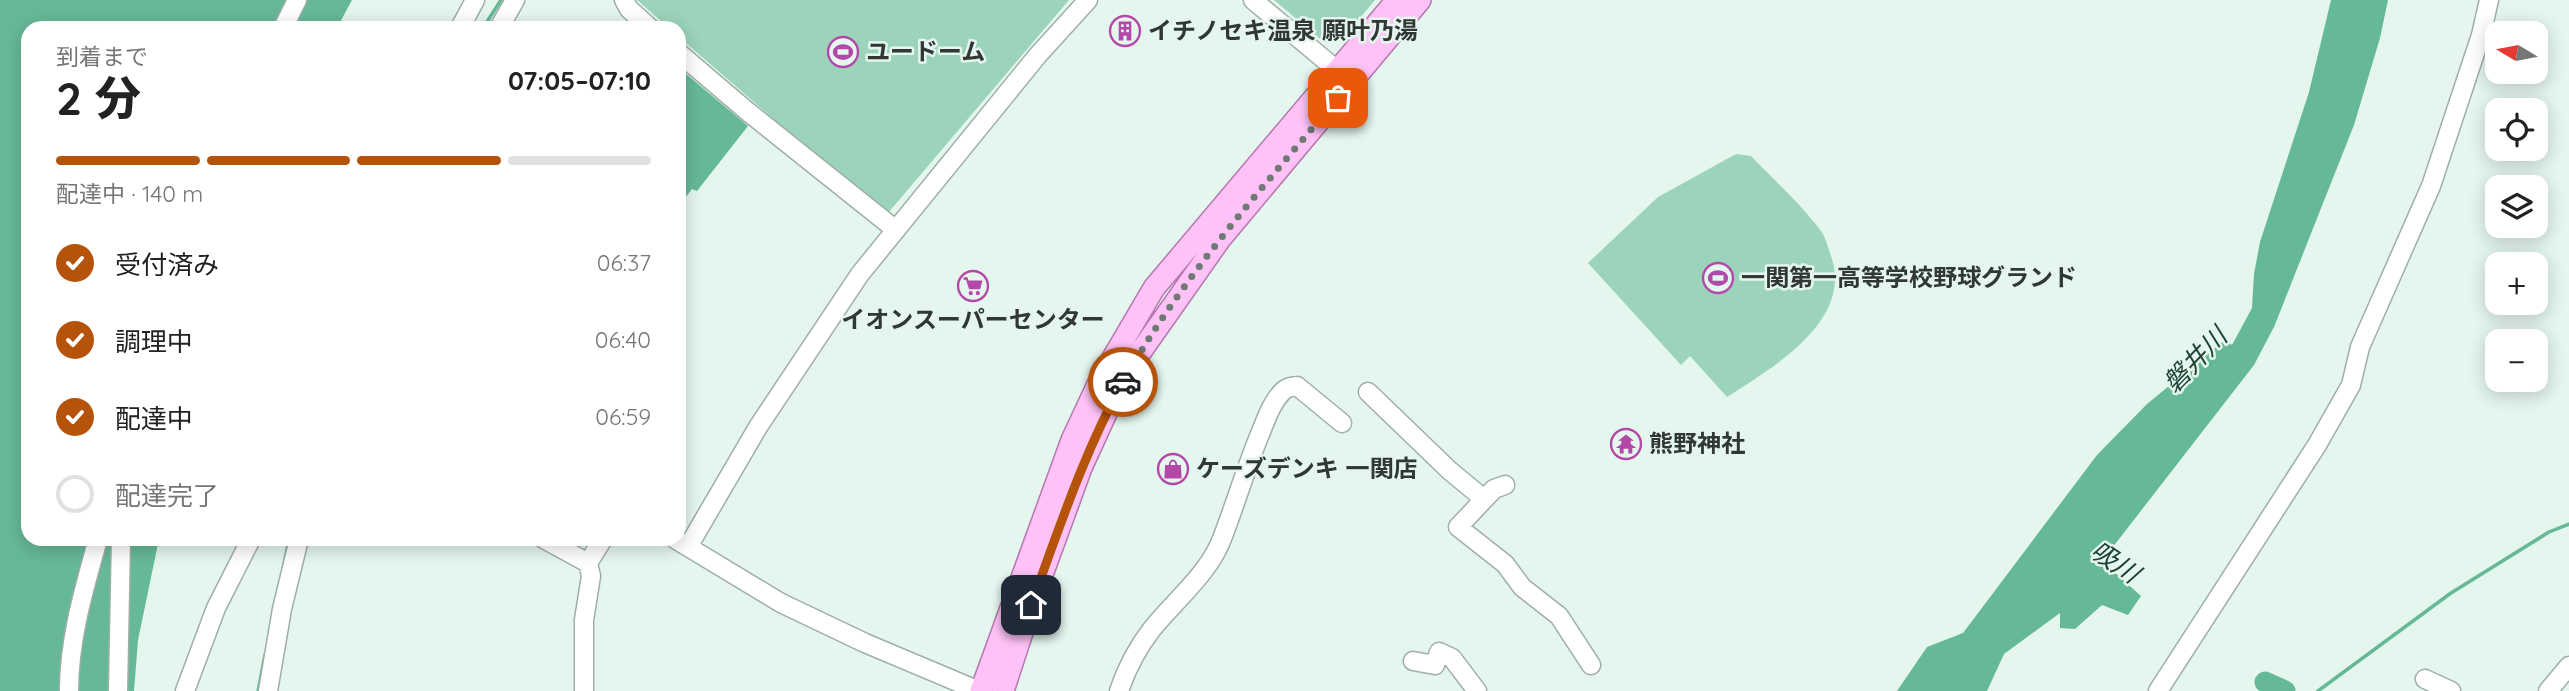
<!DOCTYPE html>
<html lang="ja">
<head>
<meta charset="utf-8">
<style>
	body { margin:0; font-family:Quicksand,"Noto Sans JP",sans-serif; background:#f2f2f2; color:#222; height:100vh; display:flex; flex-direction:column; font-size:26px; white-space:nowrap }
	* { box-sizing:border-box; margin:0 }
	p { font-size:23px; color:#767676 }
	.icon { flex:none; width:38px; height:38px; fill:none; stroke:currentColor; stroke-width:2; stroke-linecap:round; stroke-linejoin:round }
	.map { position:relative; flex:1; overflow:hidden }
	.sheet { position:absolute; left:21px; top:21px; width:665px; height:525px; display:flex; flex-direction:column; background:#fff; border-radius:21px; box-shadow:0 4px 18px #0003 }
	.sheet>* { flex:none }
	.needle { width:46px; rotate:280deg }
	.buttons { position:absolute; left:2485px; top:21px; display:grid; gap:14px }
	.buttons a { display:grid; place-items:center; width:63px; height:63px; border-radius:14px; background:#fff; box-shadow:0 4px 18px #0003; font-size:35px }
	.pin { position:absolute; display:grid; place-items:center; width:60px; height:60px; color:#fff; margin:-30px; border-radius:14px; box-shadow:0 4px 10px #0006 }
	.courier { position:absolute; display:grid; place-items:center; width:70px; height:70px; margin:-35px; border:5px solid #b45309; border-radius:50%; background:#fff; color:#222; box-shadow:0 2px 9px #0007 }
	.summary em { font-style:normal; font-weight:800 }
	.summary div { display:flex; flex-direction:column-reverse }
	.summary { display:flex; align-items:center; justify-content:space-between; height:119px; padding:0 35px }
	h1 { font-size:46px; font-weight:800; line-height:52px }
	.bar { display:grid; grid-template-columns:repeat(4,1fr); gap:10px 7px; align-content:center; height:84px; padding:0 35px }
	.bar i { height:9px; border-radius:5px; background:#e0e0e0 }
	.bar .current { background:#b45309 }
	.bar p { grid-column:span 4 }
	ol { padding:0 35px; list-style:none }
	li { display:flex; align-items:center; gap:21px; height:77px }
	li p { margin-inline-start:auto }
	li .icon { padding:7px; border-radius:50%; background:#b45309; color:#fff; stroke-width:4 }
	li:last-child { color:#767676 }
	li i { width:38px; height:38px; border:4px solid #e0e0e0; border-radius:50% }
	.map>svg:first-child { display:block }
	.green { fill:#9bd4bb }
	.water { fill:#66b998 }
	.lines { fill:none; stroke-linecap:round; stroke-linejoin:round }
	.stream { stroke:#66b998; stroke-width:3.5 }
	.river { stroke:#66b998; stroke-width:21 }
	.minor-casing { stroke:#9eafa7; stroke-width:21 }
	.major-casing { stroke:#b677af; stroke-width:24 }
	.minor { stroke:#fff; stroke-width:18 }
	.major { stroke:#fec2f7; stroke-width:21 }
	.done { stroke:#6f7a75; stroke-width:7; stroke-dasharray:0 12.6 }
	.route { stroke:#b45309; stroke-width:9 }
	.labels { text-anchor:middle; stroke-width:5; stroke-linejoin:round; paint-order:stroke }
	.poi-label { font-size:24px; font-weight:bold; fill:#303734; stroke:#e4f6ee; text-anchor:start }
	.water-label { font-size:26px; font-style:italic; fill:#1e4335; stroke:#e4f6ee }
</style>
</head>
<body>
<div class="map">
<svg width="2569" height="691" viewBox="0 0 2569 691">
	<rect width="100%" height="100%" fill="#e4f6ee"/>
	<!-- green -->
	<path class="green" d="M637 0H1069L888 213 881 212 679 37V28H669Z
		M1274 0H1375L1342 39 1325 43Z
		M1736 154 1751 156C1774 180 1801 204 1821 231 1826 238 1828 248 1831 256 1854 321 1772 368 1727 397L1690 356 1681 365 1588 263 1658 197Z"/>
	<!-- water -->
	<path class="water" d="M0 0H352L337 28H28V539H159L138 640 134 691H0Z
		M2331 0H2388L2380 38 2354 125 2274 327 2254 365 2102 561 2141 596 2128 615 2102 605 2075 629 2060 628V613L2004 654 1987 691H1897L1927 647 1963 633 2097 455 2147 404 2225 340 2232 345 2252 308 2254 274 2260 242 2309 92Z
		M679 68 748 126 697 191 692 189 679 206Z"/>
	<g class="lines">
		<!-- stream -->
		<path class="stream" d="M483 28 501 0
			M283 569 289 539
			M258 691 265 655
			M2318 691 2451 593 2549 532 2569 524"/>
		<!-- river -->
		<path class="river" d="M2265 682 2285 691"/>
		<!-- minor casing -->
		<g class="minor-casing">
			<path id="minor" d="M624 0 629 9 650 28
				M1253 0 1338 71
				M283 28 297 0
				M460 28 475 0
				M499 28 515 0
				M679 53 747 111 896 230
				M1368 392 1450 471 1484 499
				M1505 485 1494 489 1458 527 1505 564 1522 587 1559 616 1591 665
				M544 539 588 563
				M675 539 781 603 865 643 979 691
				M688 547 758 427 860 274 1038 55 1088 0
				M1413 661 1435 665 1439 652 1452 658 1477 691
				M2425 679 2451 691
				M69 691C69 639 84 589 98 539
				M118 691 121 539
				M185 691 216 608 251 539
				M268 691 282 609 299 539
				M584 691V620L591 576 588 563 603 539
				M1119 691C1126 670 1138 647 1152 629 1176 599 1210 573 1223 536 1236 502 1246 468 1260 434 1266 420 1271 403 1283 391 1287 387 1291 387 1297 386L1342 423
				M2158 691 2317 445 2351 385 2360 347 2431 186 2481 35 2489 0
				M2548 691 2569 666"/>
		</g>
		<!-- major casing -->
		<g class="major-casing">
			<path id="major" d="M981 691 1072 440 1100 380 1154 288 1397 0
				M1003 691 1031 605 1081 468 1107 411 1139 354 1220 239 1420 0"/>
		</g>
		<!-- minor -->
		<use href="#minor" class="minor"/>
		<!-- major -->
		<use href="#major" class="major"/>
	</g>
	<g class="lines">
		<!-- done -->
		<path class="done" d="M1123 382C1181 278 1262 188 1338 98"/>
		<!-- route -->
		<path class="route" d="M1031 605C1059 529 1084 452 1123 382"/>
	</g>
	<!-- icons -->
	<defs>
		<g id="building-ring" transform="scale(1.575)"><circle r="9.5" fill="#e4f6ee" stroke="#b348a9" stroke-width="1.5"/><path d="M-4-6H4V6H1V3H-1V6H-4ZM-2.5-4.3h1.7v1.8h-1.7ZM.8-4.3h1.7v1.8H.8ZM-2.5-1h1.7V.8h-1.7ZM.8-1h1.7V.8H.8Z" fill="#b348a9"/></g>
		<g id="stadium-ring" transform="scale(1.575)"><circle r="9.5" fill="#e4f6ee" stroke="#b348a9" stroke-width="1.5"/><path d="M0-5a6.5 5 0 1 0 0 10a6.5 5 0 1 0 0-10ZM-3.5-1.8h7v3.6h-7Z" fill="#b348a9"/></g>
		<g id="supermarket-ring" transform="scale(1.575)"><circle r="9.5" fill="#e4f6ee" stroke="#b348a9" stroke-width="1.5"/><path d="M-6-5.5h2.5l.6 2H6L4.5 2H-2.5L-4.4-4H-6ZM-1.5 3.2a1.3 1.3 0 1 0 .1 0ZM3 3.2a1.3 1.3 0 1 0 .1 0Z" fill="#b348a9"/></g>
		<g id="temple-ring" transform="scale(1.575)"><circle r="9.5" fill="#e4f6ee" stroke="#b348a9" stroke-width="1.5"/><path d="M0-6L5-2H3V0L6.5 2.5H4V6H1.5V3h-3V6H-4V2.5H-6.5L-3 0V-2H-5Z" fill="#b348a9"/></g>
		<g id="shop-ring" transform="scale(1.575)"><circle r="9.5" fill="#e4f6ee" stroke="#b348a9" stroke-width="1.5"/><path d="M-5-2.5h2.3a2.7 3.5 0 0 1 5.4 0H5L5.5 6h-11ZM-1.5-2.5h3a1.5 2.3 0 0 0-3 0Z" fill="#b348a9"/></g>
	</defs>
	<g fill-rule="evenodd">
		<use href="#building-ring" x="1125" y="31"/>
		<use href="#stadium-ring" x="843" y="52"/>
		<use href="#stadium-ring" x="1718" y="278"/>
		<use href="#supermarket-ring" x="973" y="286"/>
		<use href="#temple-ring" x="1626" y="444"/>
		<use href="#shop-ring" x="1173" y="469"/>
	</g>
	<g class="labels">
		<!-- poi labels -->
		<g class="poi-label">
			<text x="1148" y="39">イチノセキ温泉 願叶乃湯</text>
			<text x="866" y="60">ユードーム</text>
			<text x="1741" y="286">一関第一高等学校野球グランド</text>
			<text x="973" y="328" text-anchor="middle">イオンスーパーセンター</text>
			<text x="1649" y="452">熊野神社</text>
			<text x="1196" y="477">ケーズデンキ 一関店</text>
		</g>
		<!-- water labels -->
		<g class="water-label">
			<text transform="translate(2195 360) rotate(-46)" y="9">磐井川</text>
			<text transform="translate(2115 562) rotate(34)" y="9">吸川</text>
		</g>
	</g>
</svg>
<div class="buttons">
<a><svg class="needle" viewBox="-14 -14 28 28"><path d="M0-13l5 13h-10z" fill="#e53935"/><path d="M0 13l5-13h-10z" fill="#767676"/></svg></a>
<a><svg class="icon" aria-label="locate" viewBox="0 0 24 24"><circle cx="12" cy="12" r="6"/><path d="M12 2v4M12 18v4M2 12h4M18 12h4"/></svg></a>
<a><svg class="icon" aria-label="layers" viewBox="0 0 24 24"><path d="M12 4l9 5-9 5-9-5zM3 14l9 5 9-5"/></svg></a>
<a>+</a>
<a>−</a>
</div>
<div class="pin" style="left:1338px;top:98px;background:#ea580c"><svg class="icon" aria-label="bag" viewBox="0 0 24 24"><path d="M5 8h14l-1 12H6zM9 8a3 3 0 0 1 6 0"/></svg></div>
<div class="pin" style="left:1031px;top:605px;background:#1f2937"><svg class="icon" aria-label="home" viewBox="0 0 24 24"><path d="M3 11l9-7 9 7M6 9v11h12V9"/></svg></div>
<div class="courier" style="left:1123px;top:382px"><svg class="icon" aria-label="car" viewBox="0 0 24 24"><path d="M5 17H2v-5l4-1 3-4h7l3 4 3 1v5h-3M9 17h6M6 11h13"/><circle cx="7" cy="17" r="2"/><circle cx="17" cy="17" r="2"/></svg></div>
<section class="sheet">
<div class="summary"><div><h1>2 分</h1><p>到着まで</p></div><em>07:05–07:10</em></div>
<div class="bar"><i class="current"></i><i class="current"></i><i class="current"></i><i></i><p>配達中 · 140 m</p></div>
<ol>
<li><svg class="icon" aria-label="check" viewBox="0 0 24 24"><path d="M5 12l5 5 9-10"/></svg>受付済み<p>06:37</p></li>
<li><svg class="icon" aria-label="check" viewBox="0 0 24 24"><path d="M5 12l5 5 9-10"/></svg>調理中<p>06:40</p></li>
<li><svg class="icon" aria-label="check" viewBox="0 0 24 24"><path d="M5 12l5 5 9-10"/></svg>配達中<p>06:59</p></li>
<li><i></i>配達完了</li>
</ol>
</section>
</div>
</body>
</html>
